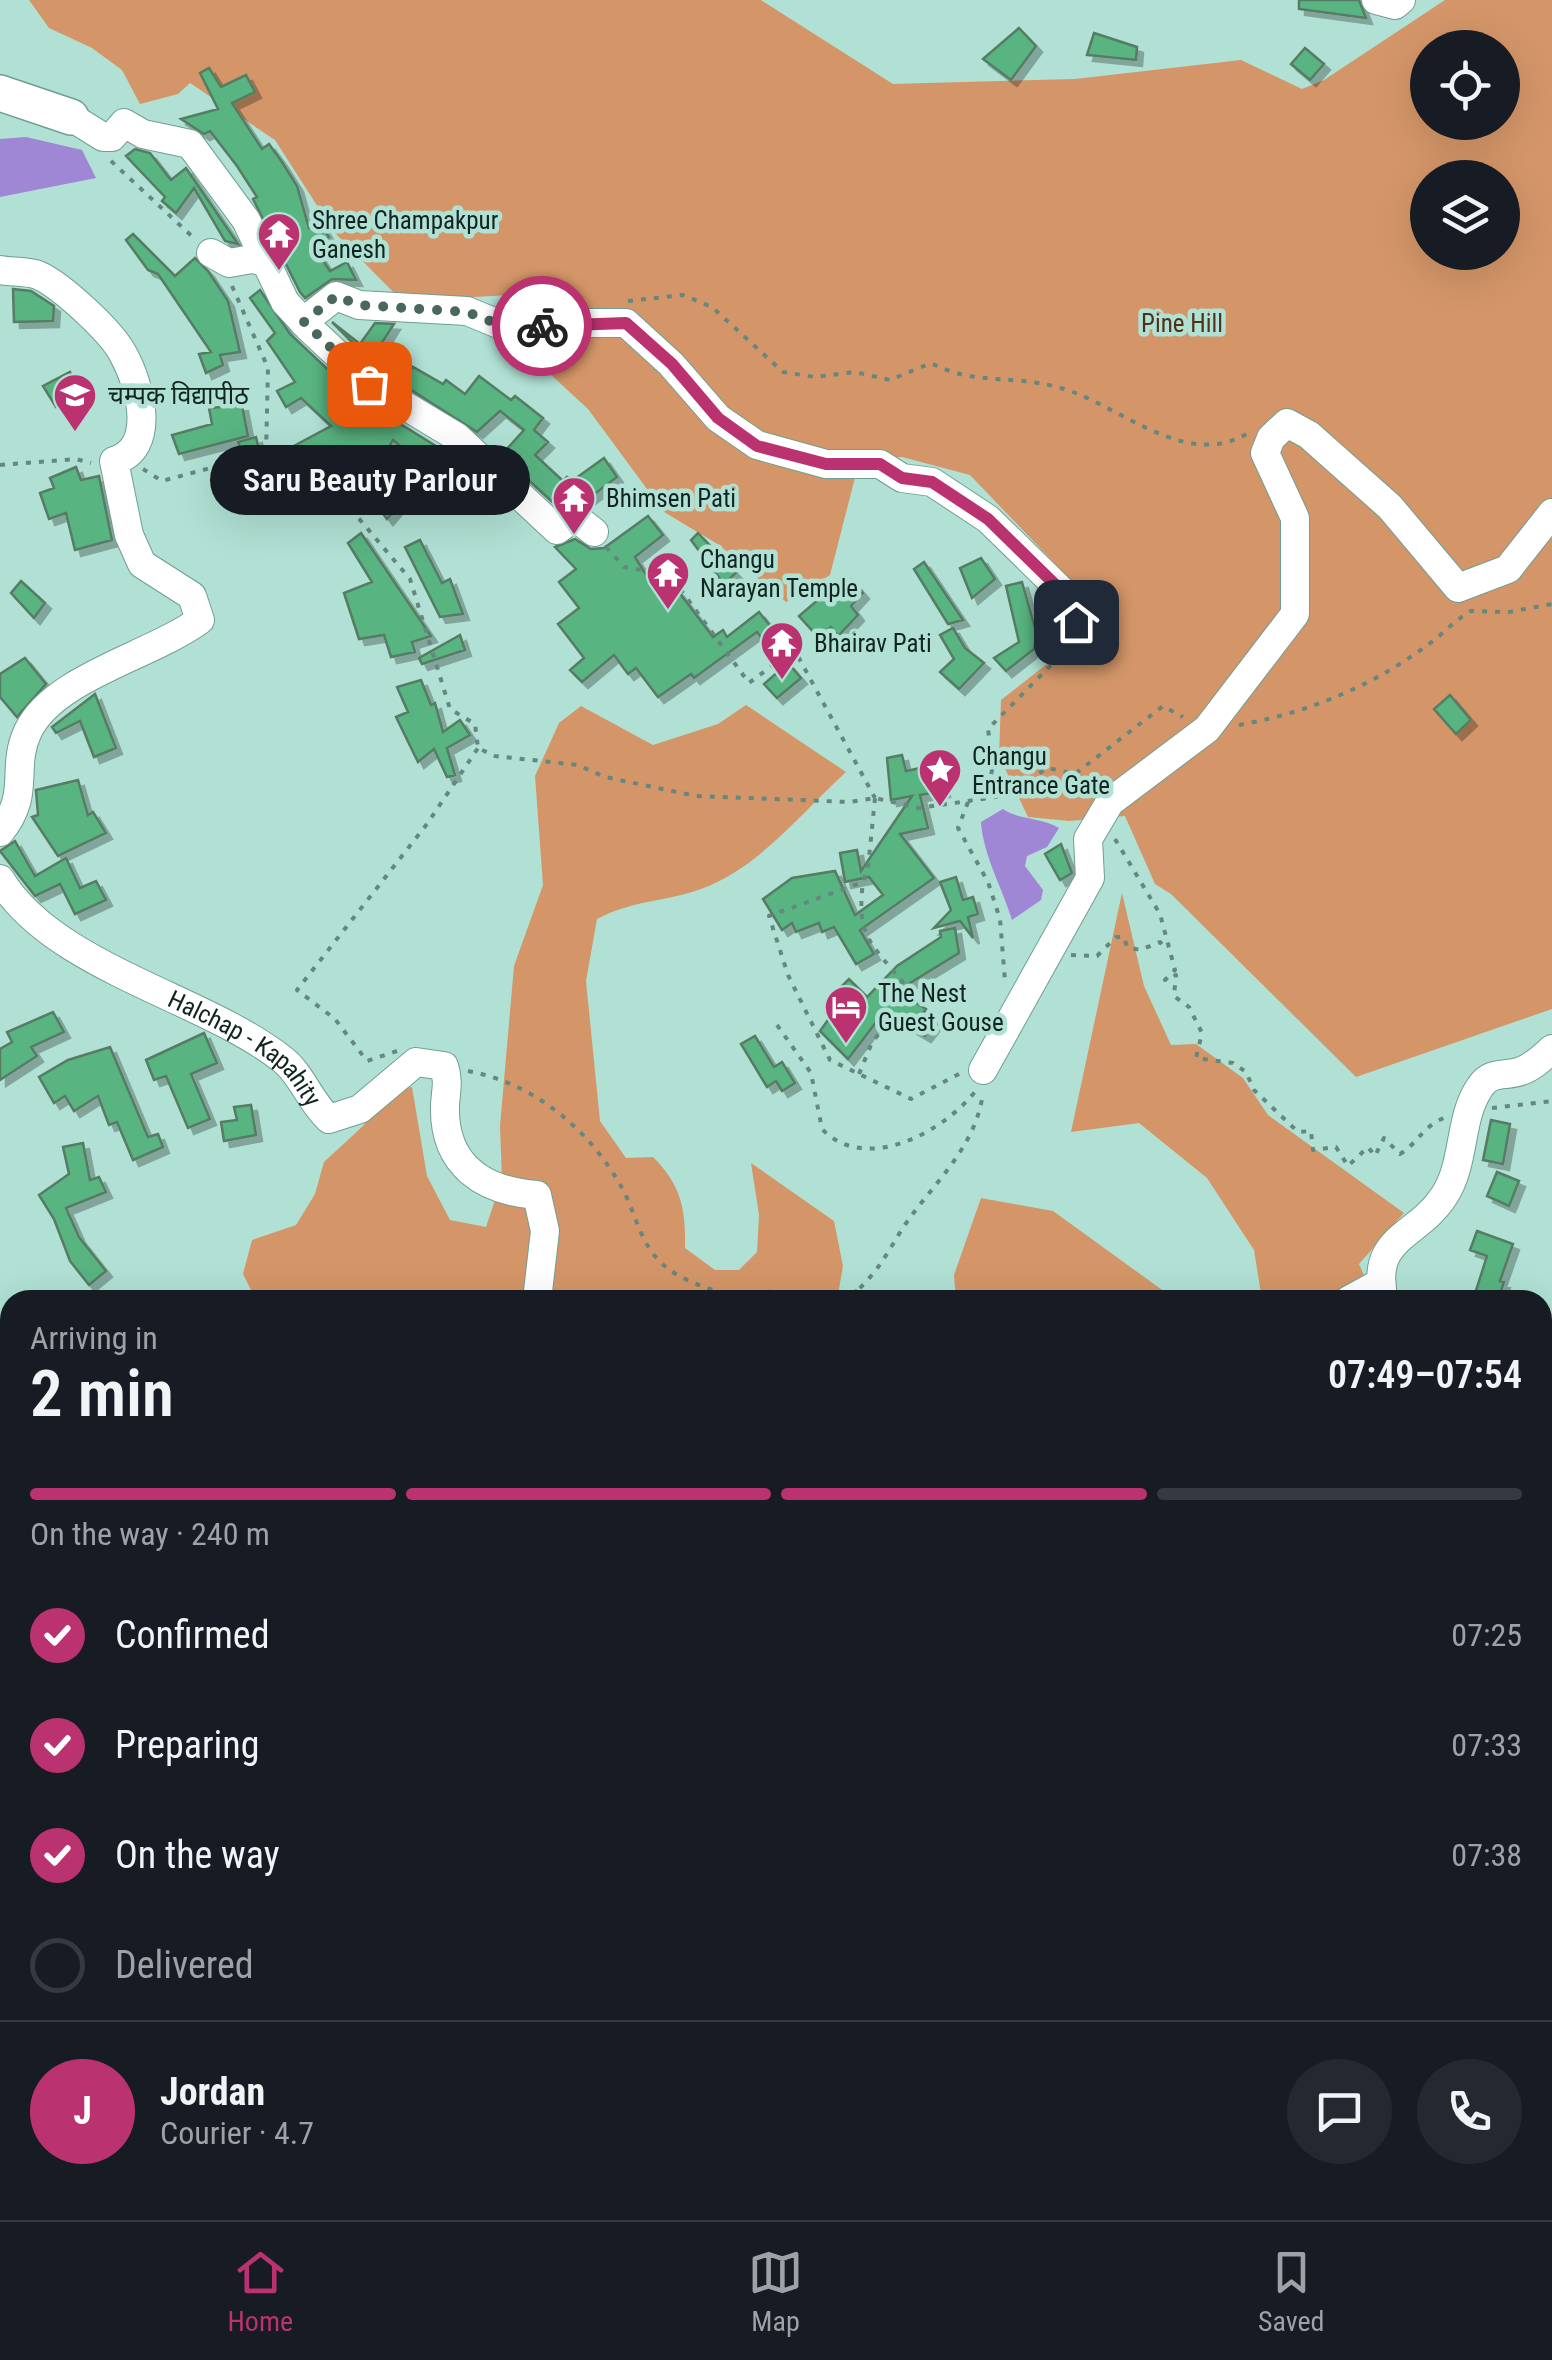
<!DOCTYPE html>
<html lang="en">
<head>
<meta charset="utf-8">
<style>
	body { margin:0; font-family:"Roboto Condensed","Noto Sans Devanagari",sans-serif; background:#242831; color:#f1f3f6; height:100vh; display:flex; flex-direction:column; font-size:38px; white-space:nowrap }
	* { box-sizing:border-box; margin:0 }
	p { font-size:32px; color:#9ea1a6 }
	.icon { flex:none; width:55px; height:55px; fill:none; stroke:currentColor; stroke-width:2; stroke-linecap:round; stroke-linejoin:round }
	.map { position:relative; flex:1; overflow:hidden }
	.panel { position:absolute; left:0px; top:1290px; width:1552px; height:930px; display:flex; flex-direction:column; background:#171b24; border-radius:30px 30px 0 0; box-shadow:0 10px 40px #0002 }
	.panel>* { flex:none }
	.tools { position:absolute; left:1410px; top:30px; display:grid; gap:20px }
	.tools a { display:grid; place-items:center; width:110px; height:110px; border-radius:50%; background:#171b24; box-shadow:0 10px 40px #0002; font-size:50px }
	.pin { position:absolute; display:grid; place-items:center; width:85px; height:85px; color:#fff; margin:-42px; border-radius:20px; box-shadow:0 5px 15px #0006 }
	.courier { position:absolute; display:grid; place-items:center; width:100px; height:100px; margin:-50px; border:8px solid #ba3270; border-radius:50%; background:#fff; color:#222; box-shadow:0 2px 12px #0007 }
	.bubble { position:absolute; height:70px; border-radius:35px; background:#171b24; box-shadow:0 10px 40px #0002; font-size:32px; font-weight:600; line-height:70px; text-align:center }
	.headline em { font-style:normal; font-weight:600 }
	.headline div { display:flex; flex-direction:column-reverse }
	.headline { display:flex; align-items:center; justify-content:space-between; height:170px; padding:0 30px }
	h1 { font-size:65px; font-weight:600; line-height:75px }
	.bar { display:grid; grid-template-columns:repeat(4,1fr); gap:15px 10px; align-content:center; height:120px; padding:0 30px }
	.bar i { height:12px; border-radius:8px; background:#363941 }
	.bar .selected { background:#ba3270 }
	.bar p { grid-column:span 4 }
	.line { display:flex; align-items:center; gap:25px; padding:0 30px; border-top:2px solid #363941 }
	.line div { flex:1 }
	.round { display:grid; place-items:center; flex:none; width:105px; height:105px; border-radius:52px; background:#242831 }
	ol { padding:0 30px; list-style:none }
	li { display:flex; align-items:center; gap:30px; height:110px }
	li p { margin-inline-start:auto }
	li .icon { padding:10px; border-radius:50%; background:#ba3270; color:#fff; stroke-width:4 }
	li:last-child { color:#9ea1a6 }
	li i { width:55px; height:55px; border:5px solid #363941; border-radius:50% }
	.tabs { display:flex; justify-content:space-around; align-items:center; height:140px; border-top:2px solid #363941; background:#171b24; font-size:28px; color:#9ea1a6 }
	.tabs a { display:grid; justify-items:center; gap:5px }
	.tabs .selected { color:#ba3270 }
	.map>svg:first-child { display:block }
	.green { fill:#d49668; fill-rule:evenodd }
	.water { fill:#9f87d6 }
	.building { fill:#58b481; stroke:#577b64; stroke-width:2.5; filter:url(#shadow) }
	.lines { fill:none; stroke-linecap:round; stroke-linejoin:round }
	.minor-casing { stroke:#709e92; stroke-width:30 }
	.major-casing { stroke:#709e92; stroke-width:38 }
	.path { stroke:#65877f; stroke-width:4; stroke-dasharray:5 8; stroke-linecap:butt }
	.minor { stroke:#fff; stroke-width:28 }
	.major { stroke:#fff; stroke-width:35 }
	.done { stroke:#49665f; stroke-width:10; stroke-dasharray:0 18 }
	.route { stroke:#ba3270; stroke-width:12 }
	.labels { text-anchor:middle; stroke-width:9; stroke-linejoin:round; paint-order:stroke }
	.poi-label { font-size:25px; fill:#112420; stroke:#b0e1d4; text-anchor:start }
	.park-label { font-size:25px; fill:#503118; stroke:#b0e1d4 }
	.street-label { font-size:25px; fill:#112420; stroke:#b0e1d4 }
</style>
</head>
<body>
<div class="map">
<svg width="1552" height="2220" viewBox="0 0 1552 2220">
	<defs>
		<filter id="shadow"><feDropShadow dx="6" dy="6" stdDeviation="0" flood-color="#0004"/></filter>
	</defs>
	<rect width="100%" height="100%" fill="#b0e1d4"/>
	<!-- green -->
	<path class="green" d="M29 0H761L893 84 1075 79 1241 60 1302 89 1324 80 1445 0H1552V1009L1356 1077 1171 894 1155 884 1125 816 1069 821 1028 817 999 756 1001 700 1071 645 1078 628 1108 619 970 475 902 457 860 458 830 575 786 602 719 545 664 512 588 409 535 360 512 295 402 301 334 232 275 140 190 83 178 94 140 104 122 70 92 48 49 28ZM1428 48H1502V122H1428ZM1428 178H1502V252H1428Z
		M746 705 846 772C801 813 759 868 701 889 665 902 633 900 597 919L586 981 600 1121 626 1158 653 1157C681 1185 686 1209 685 1248L715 1270H739L757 1252 759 1215 751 1163 834 1221 843 1266 837 1300H256L243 1274 252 1240 296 1225 315 1194 324 1162 363 1126 392 1090 412 1087 427 1176 450 1220 486 1227 502 1179 500 1126 514 966 543 885 535 776 559 723 581 706 653 745 718 724Z
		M1122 893 1144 986 1171 1045 1196 1044 1243 1078 1268 1115 1404 1213 1359 1264 1375 1300H1262L1254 1250 1207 1178 1139 1123 1071 1132Z
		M981 1198 1053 1211 1176 1300H956L954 1275Z
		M1543 1501 1552 1516V1993L1542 1984Z
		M10 1828V2210H470L469 2220H0V1830Z"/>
	<!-- water -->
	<path class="water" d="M26 137 82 150 96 178 0 197V139Z
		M1003 809C1018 820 1041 817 1059 828L1047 847 1027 856 1025 866 1043 890 1041 900 1012 920C1002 887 983 855 981 822Z"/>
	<!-- building -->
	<path class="building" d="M1299 0H1359L1366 18 1299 9Z
		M1019 28 1036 46 1011 80 983 59Z
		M1094 33 1137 47 1136 60 1087 55Z
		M1305 48 1324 64 1310 80 1291 64Z
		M209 68 221 87 246 75 255 92 232 103 262 149 269 144 282 162 297 186 309 228 320 222 329 237 313 246 330 271 347 262 356 280 332 279 305 298 300 292 253 199 257 197 237 166 210 131 204 134 181 119 218 109 200 73Z
		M135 149 150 153 171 180 186 168 238 244 225 241 194 188 176 213 162 201 165 197 126 156Z
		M133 234 175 276 195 258 208 271 228 301 240 352 220 355 223 365 206 373 199 354 211 352 158 274 148 270 126 240Z
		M13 289 31 291 54 306 53 321 14 322Z
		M260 290 290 334 357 397 452 456 444 455 434 467 412 447 408 453 393 440 379 465 406 497 387 519 365 490 353 504 335 490 342 482 314 455 271 476 245 496 234 480 248 469 238 442 256 437 262 463 331 426 301 398 286 407 277 391 295 382 267 341 275 333 250 298Z
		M332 322 360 344 375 323 394 324 376 352 407 375 413 367 443 384 446 380 465 394 479 376 511 400 515 396 543 418 534 430 548 442 535 455 563 481 567 477 572 481 604 458 617 477 584 502 574 500 558 507 523 475 527 470 506 450 524 430 500 411 477 432 380 370Z
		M70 372 83 396 56 407 43 386Z
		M242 405 248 436 179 454 172 435 212 424 209 408Z
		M76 467 81 480 99 476 112 540 75 550 66 513 49 519 40 493 54 488 50 478Z
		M648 516 663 535 635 557 658 594 672 583 713 637 723 630 727 637 759 612 788 648 776 657 757 632 694 678 691 674 658 697 636 668 628 674 614 655 582 682 570 670 584 658 558 624 579 608 559 582 576 569 555 547 575 539 591 549 604 548Z
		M361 533 431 636 412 642 415 652 391 657 384 635 359 639 344 593 372 582 348 543Z
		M698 533 736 573 724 584 691 540Z
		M420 540 442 583 450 579 463 614 440 617 405 547Z
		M981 558 995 579 972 598 960 568Z
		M924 562 963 620 948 624 914 569Z
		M852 580 863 593 851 606 858 615 838 636 831 627 818 637 799 616 834 586 838 591Z
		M21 581 45 603 34 618 11 593Z
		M1022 582 1037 635 1034 649 1006 671 994 658 1019 642 1006 586Z
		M953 628 965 648 984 663 959 689 940 672 954 659 940 635Z
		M460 635 465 650 422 664 419 658Z
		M25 658 46 684 17 717 0 697V674Z
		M788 663 801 678 777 698 764 684Z
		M421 680 431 705 435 703 443 732 460 720 470 735 447 748 455 775 447 777 434 749 418 762 396 717 408 712 397 687Z
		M95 694 116 748 94 757 80 721 56 733 52 727Z
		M1450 695 1471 720 1456 734 1434 709Z
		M902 755 906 771 939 764 944 791 920 795 928 828 900 834 934 878 860 930 874 954 856 964 834 927 822 932 819 923 796 932 792 923 782 930 763 899 792 878 835 871 855 915 883 895 869 877 845 882 840 853 857 850 861 871 912 796 891 800 887 758Z
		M78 780 88 815 93 812 106 833 58 856 32 817 38 815 36 790Z
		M15 841 35 876 66 858 80 888 96 881 106 900 75 914 60 884 35 896 0 851Z
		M1061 844 1072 873 1060 880 1045 854Z
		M956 877 963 900 973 897 978 914 968 917 973 938 960 921 934 928 951 910 940 882Z
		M955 928 959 953 897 991 926 1009 923 1013 936 1022 925 1036 884 1012 848 1059 820 1031 840 1003 832 996 849 979 867 997 897 966 941 937 940 931Z
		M53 1012 64 1032 31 1047 37 1056 0 1080V1049L12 1042 7 1032Z
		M204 1033 217 1063 191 1074 210 1119 188 1128 166 1076 154 1080 146 1060Z
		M755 1036 774 1067 782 1062 795 1083 782 1091 776 1081 767 1087 741 1044Z
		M110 1047 148 1137 158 1134 163 1147 133 1160 117 1122 109 1125 98 1096 74 1111 65 1096 54 1103 39 1077 68 1060Z
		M251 1105 256 1135 224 1141 221 1122 237 1120 234 1107Z
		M1491 1120 1510 1124 1503 1164 1483 1160Z
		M83 1143 90 1180 99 1177 106 1192 66 1208 79 1237 106 1271 89 1285 70 1261 54 1219 39 1195 69 1174 63 1147Z
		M1497 1172 1519 1181 1509 1206 1487 1196Z
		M1477 1231 1513 1244 1500 1281 1504 1282 1498 1300H1473L1487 1256 1470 1250Z"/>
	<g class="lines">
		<!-- minor casing -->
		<g class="minor-casing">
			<g id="minor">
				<path d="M1376 0 1395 5 1401 0"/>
				<path d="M71 117 103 137H112L124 123 143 134 190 144 246 220 285 302 309 328 369 384 457 437 557 530 575 517 594 532"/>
				<path d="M211 253 229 263 252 259 267 262"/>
				<path d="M0 270C12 272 28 271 38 275 61 285 112 332 123 354 140 384 158 449 114 461L129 535 142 564 192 596 200 620C151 656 54 677 28 731 10 769 32 793 0 832"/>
				<path d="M303 322 336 296 359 305 467 311 513 330 558 323H626L671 364 718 418 757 445 826 464H880L902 478 932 482 988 519 1073 602 1076 622 1071 645"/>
				<path id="s1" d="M0 879C53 967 203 997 282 1059 301 1073 310 1102 329 1119L360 1109 416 1062 444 1066C449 1082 446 1089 445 1105 443 1166 484 1191 537 1195L545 1231 537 1300"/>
				<path d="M983 1070 1090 878 1088 839 1110 802 1207 729 1295 614V518L1265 453 1271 438 1287 423 1309 435 1390 507 1458 588 1508 569 1552 513"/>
				<path d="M1349 1300 1380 1283"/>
				<path d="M1384 1300C1369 1236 1417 1238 1444 1196 1466 1163 1458 1119 1480 1087 1491 1070 1505 1077 1521 1071 1533 1067 1543 1057 1552 1049"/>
				<path d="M1542 1442 1552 1449"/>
				<path d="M873 2210 882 2220"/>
				<path d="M1026 2210 1027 2220"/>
			</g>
		</g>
		<!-- major casing -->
		<g class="major-casing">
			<path id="major" d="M0 93 71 117"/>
		</g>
		<!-- path -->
		<path class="path" d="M111 161 196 240
			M232 286 268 368 266 453 285 489 322 475 410 579 450 709 475 724 478 748 495 756 578 765 605 777 696 796 849 802 875 798 919 808 996 797 1048 768 1075 774 1163 706 1183 717
			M628 301 683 295 712 307 783 372 815 377 855 372 890 380 931 363C976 386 1008 374 1057 387 1118 402 1185 473 1250 432
			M0 465 76 459 91 463
			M143 469 162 481 266 453
			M606 547 624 567 670 575 749 683 794 649 875 798
			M1239 725C1307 713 1373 686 1429 644 1444 633 1455 620 1471 611L1509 612 1552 604
			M875 798 868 868 863 882 769 916 788 975 830 1060 911 1099 961 1073
			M984 799 993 767 988 729 1057 659
			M968 802 958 828 988 882 1000 919 1005 981
			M1115 839 1160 914 1175 970 1165 980 1176 975 1174 996 1189 1007 1202 1033 1196 1058 1233 1063 1246 1072 1254 1090 1298 1132 1311 1131 1313 1150 1336 1147 1348 1166 1368 1147 1375 1156 1384 1138 1400 1154C1418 1143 1423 1126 1444 1118
			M1071 955 1097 956 1116 937H1124L1127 947 1140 950 1160 942 1165 948
			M777 1025 811 1073 822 1129C866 1175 946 1131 977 1089
			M397 1051 367 1061 335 1019 297 990 427 824 478 748
			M468 1071C534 1083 590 1130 622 1188 633 1208 638 1232 651 1251 674 1283 711 1288 744 1300
			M859 1074 871 1045 906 994 905 985C872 944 856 938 863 882
			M1492 1108 1552 1101
			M761 1300 765 1291 821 1300
			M830 1300 857 1291
			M858 1300 857 1291C878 1270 884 1259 899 1234 928 1187 975 1152 983 1093"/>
		<!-- minor -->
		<use href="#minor" class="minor"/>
		<!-- major -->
		<use href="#major" class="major"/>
	</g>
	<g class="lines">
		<!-- done -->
		<path class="done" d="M369 384 304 322 336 296 359 305 467 312 513 330 542 326"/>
		<!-- route -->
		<path class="route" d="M542 326 626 323 672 364 718 418 757 446 826 464H880L902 478 932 482 988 519 1073 602 1076 622"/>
	</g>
	<!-- icons -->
	<defs>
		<g id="temple-pin" transform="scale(2.25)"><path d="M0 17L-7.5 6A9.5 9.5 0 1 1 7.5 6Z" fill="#ba3270" stroke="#b0e1d4"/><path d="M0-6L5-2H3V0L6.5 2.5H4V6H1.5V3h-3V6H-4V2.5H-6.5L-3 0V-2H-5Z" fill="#fff"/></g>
		<g id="school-pin" transform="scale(2.25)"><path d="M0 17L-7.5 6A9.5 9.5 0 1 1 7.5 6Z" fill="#ba3270" stroke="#b0e1d4"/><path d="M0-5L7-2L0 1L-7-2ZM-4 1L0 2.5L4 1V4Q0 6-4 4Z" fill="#fff"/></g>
		<g id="sight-pin" transform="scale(2.25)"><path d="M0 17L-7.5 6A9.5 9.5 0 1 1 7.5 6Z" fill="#ba3270" stroke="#b0e1d4"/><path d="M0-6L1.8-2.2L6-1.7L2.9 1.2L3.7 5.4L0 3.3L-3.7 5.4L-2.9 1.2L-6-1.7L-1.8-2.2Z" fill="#fff"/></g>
		<g id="hotel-pin" transform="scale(2.25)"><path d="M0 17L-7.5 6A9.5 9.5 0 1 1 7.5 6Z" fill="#ba3270" stroke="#b0e1d4"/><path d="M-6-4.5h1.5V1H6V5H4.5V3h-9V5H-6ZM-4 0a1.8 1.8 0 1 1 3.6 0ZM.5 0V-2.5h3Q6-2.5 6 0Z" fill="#fff"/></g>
	</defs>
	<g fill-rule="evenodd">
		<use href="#temple-pin" x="279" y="234"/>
		<use href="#school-pin" x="75" y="395"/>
		<use href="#temple-pin" x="574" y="498"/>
		<use href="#temple-pin" x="668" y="573"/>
		<use href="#temple-pin" x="782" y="643"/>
		<use href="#sight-pin" x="940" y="770"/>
		<use href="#hotel-pin" x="846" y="1007"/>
	</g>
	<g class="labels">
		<!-- poi labels -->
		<g class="poi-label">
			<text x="312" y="229">Shree Champakpur<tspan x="312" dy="29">Ganesh</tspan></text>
			<text x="108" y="404">चम्पक विद्यापीठ</text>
			<text x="606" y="507">Bhimsen Pati</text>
			<text x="700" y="568">Changu<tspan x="700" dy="29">Narayan Temple</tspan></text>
			<text x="814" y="652">Bhairav Pati</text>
			<text x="972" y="765">Changu<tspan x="972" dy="29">Entrance Gate</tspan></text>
			<text x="878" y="1002">The Nest<tspan x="878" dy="29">Guest Gouse</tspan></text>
		</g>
		<!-- park labels -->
		<g class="park-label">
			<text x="1182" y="332">Pine Hill</text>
		</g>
		<!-- street labels -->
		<g class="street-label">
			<text dy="9" stroke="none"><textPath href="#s1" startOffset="302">Halchap - Kapahity</textPath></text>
		</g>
	</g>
</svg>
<div class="tools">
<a><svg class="icon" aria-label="locate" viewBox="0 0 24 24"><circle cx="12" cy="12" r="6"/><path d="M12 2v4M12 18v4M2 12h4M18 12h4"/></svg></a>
<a><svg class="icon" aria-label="layers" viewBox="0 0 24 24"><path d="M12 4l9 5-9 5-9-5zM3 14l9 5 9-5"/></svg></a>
</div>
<div class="pin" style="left:369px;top:384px;background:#ea580c"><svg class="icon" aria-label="bag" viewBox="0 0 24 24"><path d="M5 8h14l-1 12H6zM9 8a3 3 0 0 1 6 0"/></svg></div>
<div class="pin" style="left:1076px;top:622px;background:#1f2937"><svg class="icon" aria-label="home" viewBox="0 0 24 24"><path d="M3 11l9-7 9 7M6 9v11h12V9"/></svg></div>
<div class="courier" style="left:542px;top:326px"><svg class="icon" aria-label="bike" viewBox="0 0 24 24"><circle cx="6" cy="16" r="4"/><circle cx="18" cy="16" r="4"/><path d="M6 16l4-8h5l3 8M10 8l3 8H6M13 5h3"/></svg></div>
<div class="bubble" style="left:210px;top:445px;width:320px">Saru Beauty Parlour</div>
<section class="panel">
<div class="headline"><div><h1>2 min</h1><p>Arriving in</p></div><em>07:49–07:54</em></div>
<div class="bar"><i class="selected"></i><i class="selected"></i><i class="selected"></i><i></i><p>On the way · 240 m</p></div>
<ol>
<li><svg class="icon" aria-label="check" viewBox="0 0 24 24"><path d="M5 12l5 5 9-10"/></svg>Confirmed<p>07:25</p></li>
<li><svg class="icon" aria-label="check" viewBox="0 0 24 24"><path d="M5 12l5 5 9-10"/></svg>Preparing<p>07:33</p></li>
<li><svg class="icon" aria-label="check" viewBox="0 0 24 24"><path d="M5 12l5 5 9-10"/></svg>On the way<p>07:38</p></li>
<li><i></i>Delivered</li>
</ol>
<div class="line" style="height:180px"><b class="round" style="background:#ba3270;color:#fff">J</b><div><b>Jordan</b><p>Courier · 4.7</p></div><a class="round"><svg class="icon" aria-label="chat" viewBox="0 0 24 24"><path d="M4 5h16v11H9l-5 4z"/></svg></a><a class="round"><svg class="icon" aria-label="phone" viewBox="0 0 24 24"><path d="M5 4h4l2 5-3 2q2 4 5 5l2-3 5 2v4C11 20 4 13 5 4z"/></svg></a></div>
</section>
</div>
<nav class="tabs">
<a class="selected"><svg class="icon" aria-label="home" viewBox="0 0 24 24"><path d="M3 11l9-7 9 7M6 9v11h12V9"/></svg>Home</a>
<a><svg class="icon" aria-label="map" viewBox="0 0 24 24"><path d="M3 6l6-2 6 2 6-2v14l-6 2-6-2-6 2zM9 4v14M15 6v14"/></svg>Map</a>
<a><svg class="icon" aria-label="saved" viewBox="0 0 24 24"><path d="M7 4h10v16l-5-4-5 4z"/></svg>Saved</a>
</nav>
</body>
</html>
